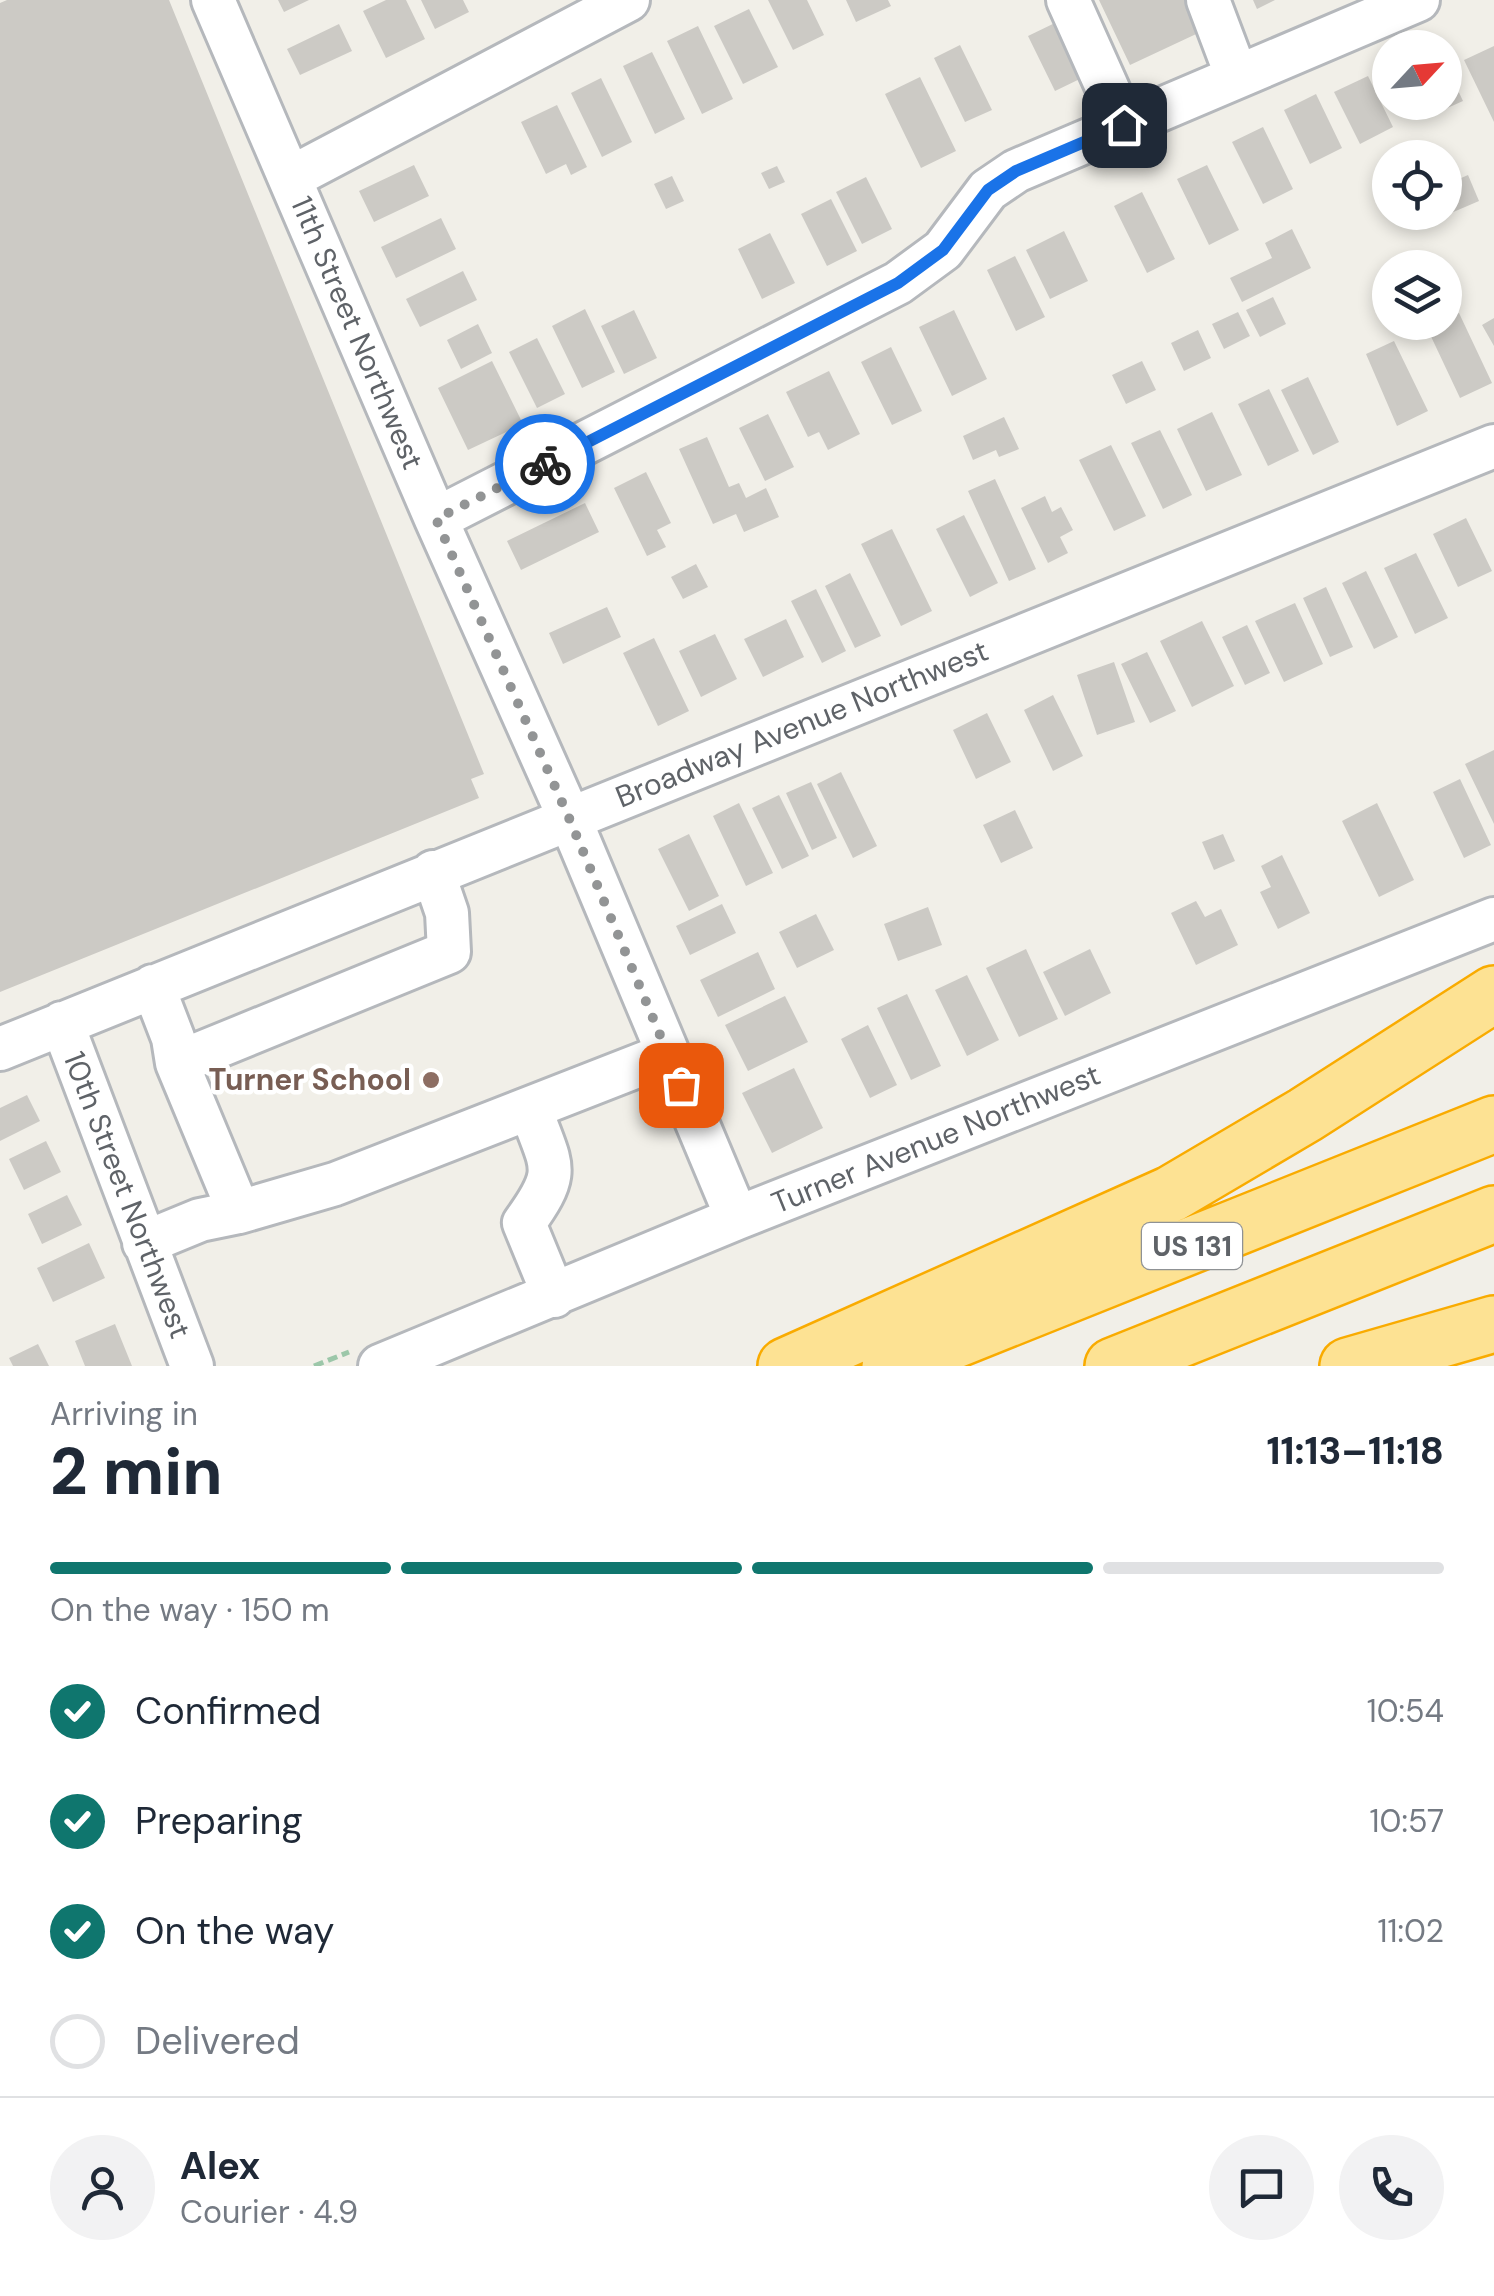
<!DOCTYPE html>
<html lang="en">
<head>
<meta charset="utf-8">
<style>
	body { margin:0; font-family:"DM Sans",sans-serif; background:#f2f2f3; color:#1f2937; height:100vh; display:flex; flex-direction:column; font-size:38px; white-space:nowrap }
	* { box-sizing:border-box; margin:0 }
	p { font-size:32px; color:#747a83 }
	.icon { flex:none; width:55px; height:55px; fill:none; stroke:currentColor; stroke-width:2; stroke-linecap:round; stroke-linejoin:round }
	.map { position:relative; height:1366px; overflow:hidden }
	.panel { display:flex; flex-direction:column; background:#fff; flex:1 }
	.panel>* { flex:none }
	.needle { width:65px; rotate:64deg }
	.fabs { position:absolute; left:1372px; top:30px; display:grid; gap:20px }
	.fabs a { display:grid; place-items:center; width:90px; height:90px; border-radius:50%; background:#fff; box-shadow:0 5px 15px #0003; font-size:50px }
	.pin { position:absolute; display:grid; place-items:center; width:85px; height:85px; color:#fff; margin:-42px; border-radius:20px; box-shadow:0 5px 15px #0006 }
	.courier { position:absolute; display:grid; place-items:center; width:100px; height:100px; margin:-50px; border:8px solid #1a73e8; border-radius:50%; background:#fff; color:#222; box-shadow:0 2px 12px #0007 }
	.overview em { font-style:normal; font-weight:800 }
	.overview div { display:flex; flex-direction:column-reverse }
	.overview { display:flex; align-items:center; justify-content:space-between; height:170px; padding:0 50px }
	h1 { font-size:65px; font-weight:800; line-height:75px }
	.bar { display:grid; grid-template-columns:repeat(4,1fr); gap:15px 10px; align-content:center; height:120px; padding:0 50px }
	.bar i { height:12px; border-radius:8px; background:#e0e1e3 }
	.bar .on { background:#0f766e }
	.bar p { grid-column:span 4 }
	.line { display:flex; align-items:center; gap:25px; padding:0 50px; border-top:2px solid #e0e1e3 }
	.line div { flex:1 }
	.round { display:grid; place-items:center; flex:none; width:105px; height:105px; border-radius:52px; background:#f2f2f3 }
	ol { padding:0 50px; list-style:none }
	li { display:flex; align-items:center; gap:30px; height:110px }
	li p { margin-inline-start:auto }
	li .icon { padding:10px; border-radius:50%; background:#0f766e; color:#fff; stroke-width:4 }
	li:last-child { color:#747a83 }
	li i { width:55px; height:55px; border:5px solid #e0e1e3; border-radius:50% }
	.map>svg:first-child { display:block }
	.building { fill:#cccac5 }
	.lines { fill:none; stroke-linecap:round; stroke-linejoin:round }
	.minor-casing { stroke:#b5b8bc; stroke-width:48 }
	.highway-casing { stroke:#f9ab00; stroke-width:60 }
	.path { stroke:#9cc7a9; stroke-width:5; stroke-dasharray:10 5; stroke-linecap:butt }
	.minor { stroke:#fff; stroke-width:42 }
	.highway { stroke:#fde293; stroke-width:55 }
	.done { stroke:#929495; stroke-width:10; stroke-dasharray:0 18 }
	.route { stroke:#1a73e8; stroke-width:12 }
	.education-dot { fill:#8d6e63; stroke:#fff; stroke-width:4 }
	.labels { text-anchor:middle; stroke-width:9; stroke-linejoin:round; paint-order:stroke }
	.shield { fill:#fff; stroke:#8f9295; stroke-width:2.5 }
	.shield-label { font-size:28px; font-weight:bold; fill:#5f6368 }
	.street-label { font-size:30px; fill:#5f6368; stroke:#fff }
	.education-label { font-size:30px; font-weight:bold; fill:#785e54; stroke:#fff; text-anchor:end }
</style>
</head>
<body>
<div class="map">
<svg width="1494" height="1366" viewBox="0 0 1494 1366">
	<rect width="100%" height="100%" fill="#f1efe8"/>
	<!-- building -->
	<path class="building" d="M7 0H169L484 774 471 779 479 798 0 992V3Z
		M278 0H309L284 12Z
		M386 0H406L425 39 386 58 363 11Z
		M421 0H463L469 12 435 29Z
		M768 0H807L824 35 793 50Z
		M846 0H888L891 6 856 22Z
		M1099 0H1196L1209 28 1130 65Z
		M1253 0H1275L1257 9Z
		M749 9 778 67 743 84 714 26Z
		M1059 21 1086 76 1055 91 1028 36Z
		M339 24 352 51 300 75 287 49Z
		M698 26 733 99 702 114 667 41Z
		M960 45 992 110 965 122 934 58Z
		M1494 46V122L1464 60Z
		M652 52 685 119 655 134 623 66Z
		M1445 63 1463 101 1425 118 1418 102H1445Z
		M1368 76 1393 127 1360 144 1334 92Z
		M920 77 956 151 921 168 885 94Z
		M601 78 632 142 602 157 571 93Z
		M1316 94 1342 148 1310 164 1284 110Z
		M557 105 587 167 571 175 566 164 546 174 521 122Z
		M1263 127 1293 189 1263 204 1232 142Z
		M414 165 429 196 374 222 359 191Z
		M1207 165 1239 230 1209 245 1177 179Z
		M777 166 785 182 769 189 761 173Z
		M1468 175 1479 201 1451 213 1445 200V185Z
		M672 176 684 201 666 209 654 184Z
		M866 177 892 229 862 244 836 192Z
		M1142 192 1175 259 1147 273 1114 206Z
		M831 199 857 251 827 266 801 214Z
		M441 218 456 249 396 278 381 247Z
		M1292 229 1311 268 1242 302 1230 278 1272 258 1265 243Z
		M1064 231 1088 281 1050 299 1026 250Z
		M770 233 795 283 762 299 738 249Z
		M1015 256 1045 317 1016 331 987 270Z
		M463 271 477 300 420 327 406 299Z
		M1273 297 1286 324 1260 337 1246 310Z
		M585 309 615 372 582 388 552 326Z
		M634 310 657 358 624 374 601 326Z
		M954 310 987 379 952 396 919 327Z
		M1238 312 1250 336 1224 349 1212 324Z
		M1459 313 1492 383 1460 398 1427 328 1445 322V319Z
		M1494 318V346L1482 325Z
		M478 324 492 353 461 369 447 340Z
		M1198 330 1211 358 1184 371 1171 343Z
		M537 338 565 394 537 408 509 352Z
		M1394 341 1428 411 1397 426 1366 354Z
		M891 347 922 411 892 425 861 362Z
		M492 361 523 424 468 450 438 388Z
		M1142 361 1156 390 1126 404 1112 375Z
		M829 371 860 434 828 450 819 432 808 437 786 392Z
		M1308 377 1339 442 1313 455 1281 390Z
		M1269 389 1299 451 1268 466 1238 404Z
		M1212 412 1242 475 1206 491 1177 429Z
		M768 414 794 467 765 481 739 428Z
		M1004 417 1019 449 999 457 996 450 973 460 963 436Z
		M1160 430 1192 495 1163 509 1131 443Z
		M707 437 729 487 739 483 746 498 766 488 779 517 744 532 736 514 713 524 679 449Z
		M1111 445 1146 516 1114 531 1079 460Z
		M646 472 671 523 657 530 666 547 647 556 614 488Z
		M995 479 1036 569 1009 581 968 491Z
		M1045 496 1052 512 1061 507 1073 530 1060 537 1068 553 1048 563 1021 508Z
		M585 503 599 532 521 570 507 541Z
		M964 515 998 583 970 597 936 529Z
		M1466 518 1492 571 1458 587 1433 534Z
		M892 529 932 611 901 626 861 544Z
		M1416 553 1448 618 1415 634 1384 568Z
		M696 564 708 587 683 599 671 577Z
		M1366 571 1398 637 1374 649 1342 583Z
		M850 573 881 636 855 648 825 586Z
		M1326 587 1353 647 1330 657 1303 598Z
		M816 589 846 651 822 663 791 601Z
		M1295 603 1323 664 1284 682 1255 621Z
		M607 607 621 637 563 664 549 633Z
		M786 619 804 657 763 677 744 639Z
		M1202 621 1234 686 1192 707 1160 641Z
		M1247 625 1270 673 1245 685 1222 637Z
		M715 634 737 679 701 697 679 651Z
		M654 638 689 711 658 726 623 653Z
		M1147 652 1176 711 1150 723 1121 664Z
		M1114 662 1135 722 1097 735 1077 675Z
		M1053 695 1083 756 1053 771 1024 710Z
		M987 713 1011 762 976 779 953 730Z
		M1494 750V824L1465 764Z
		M841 772 877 846 853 858 817 784Z
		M1460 779 1491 845 1464 858 1433 792Z
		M811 782 837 838 812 850 786 793Z
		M779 795 809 856 782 869 752 808Z
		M739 803 773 873 746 886 713 816Z
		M1377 803 1414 880 1379 897 1342 821Z
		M1015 810 1033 848 1001 863 983 825Z
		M689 834 719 896 689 911 658 849Z
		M1223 834 1235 861 1214 870 1202 842Z
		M1282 855 1310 913 1278 929 1260 892 1271 887 1261 866Z
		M1196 901 1205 917 1221 909 1238 945 1196 965 1171 913Z
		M722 904 736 933 690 955 676 926Z
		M928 907 942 945 898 961 884 924Z
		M816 914 834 950 797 968 779 932Z
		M1026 949 1058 1019 1019 1037 986 968Z
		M1090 949 1111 993 1065 1016 1043 972Z
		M758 952 775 989 718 1017 700 980Z
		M967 975 999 1040 967 1056 935 990Z
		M907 994 941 1066 911 1080 877 1008Z
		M785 996 808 1042 748 1071 725 1025Z
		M868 1025 897 1085 870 1098 841 1039Z
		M794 1068 823 1128 772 1153 742 1093Z
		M27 1095 40 1121 0 1141V1108Z
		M46 1141 61 1172 24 1190 9 1159Z
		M67 1195 82 1225 42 1244 28 1214Z
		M89 1243 105 1278 53 1302 37 1268Z
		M115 1324 132 1366H85L75 1341Z
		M38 1344 49 1366H13L9 1358Z"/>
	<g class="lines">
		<!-- minor casing -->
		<g class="minor-casing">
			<path id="minor" d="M213 0 436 519 569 817 737 1218
				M1068 0 1124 125
				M1208 0 1237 77
				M290 178 628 0
				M436 519 898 283 943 250 988 190 1016 171 1418 0
				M153 986 173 1038 177 1063 449 952 447 913 433 872
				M62 1023 192 1366
				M0 1049 1494 446
				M531 1110C551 1168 563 1169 524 1223L554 1296
				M239 1212 335 1184 668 1054
				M144 1243 200 1220 239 1212 177 1063
				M380 1366 737 1218 1494 919"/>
		</g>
		<!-- highway casing -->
		<g class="highway-casing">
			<path id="highway" d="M786 1366 1171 1194 1305 1115 1494 994
				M890 1366 1494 1124
				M1113 1366 1494 1214
				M1348 1366 1494 1324"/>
		</g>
		<!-- path -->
		<path class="path" d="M314 1366 349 1352"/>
		<!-- minor -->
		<use href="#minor" class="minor"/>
		<!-- highway -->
		<use href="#highway" class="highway"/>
	</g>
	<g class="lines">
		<!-- done -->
		<path class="done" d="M545 464 436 519 569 818 681 1085"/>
		<!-- route -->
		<path class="route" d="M545 464 898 283 943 250 988 190 1016 171 1124 125"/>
	</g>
	<!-- markers -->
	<circle class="education-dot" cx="431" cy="1080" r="10"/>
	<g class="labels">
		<!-- shield labels -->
		<rect class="shield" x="1142" y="1223" width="100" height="46" rx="8"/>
		<g class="shield-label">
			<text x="1192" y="1256">US 131</text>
		</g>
		<!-- street labels -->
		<g class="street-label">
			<text transform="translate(357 333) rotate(67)" y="10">11th Street Northwest</text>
			<text transform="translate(802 724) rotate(-22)" y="10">Broadway Avenue Northwest</text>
			<text transform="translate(936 1139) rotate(-22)" y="10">Turner Avenue Northwest</text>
			<text transform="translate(127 1195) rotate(69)" y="10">10th Street Northwest</text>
		</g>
		<!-- education labels -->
		<g class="education-label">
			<text x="411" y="1090">Turner School</text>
		</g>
	</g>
</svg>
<div class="fabs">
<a><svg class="needle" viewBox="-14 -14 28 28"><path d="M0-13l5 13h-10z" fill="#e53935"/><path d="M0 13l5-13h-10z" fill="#747a83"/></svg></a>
<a><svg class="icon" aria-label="locate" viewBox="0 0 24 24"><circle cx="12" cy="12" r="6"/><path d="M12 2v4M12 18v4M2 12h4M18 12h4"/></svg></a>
<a><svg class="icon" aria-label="layers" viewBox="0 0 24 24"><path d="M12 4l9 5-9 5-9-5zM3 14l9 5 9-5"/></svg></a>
</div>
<div class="pin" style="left:681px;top:1085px;background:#ea580c"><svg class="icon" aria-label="bag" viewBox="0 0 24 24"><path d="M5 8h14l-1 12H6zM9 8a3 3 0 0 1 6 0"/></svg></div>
<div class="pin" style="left:1124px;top:125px;background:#1f2937"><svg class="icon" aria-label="home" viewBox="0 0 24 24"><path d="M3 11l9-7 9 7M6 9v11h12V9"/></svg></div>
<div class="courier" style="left:545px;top:464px"><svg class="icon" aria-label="bike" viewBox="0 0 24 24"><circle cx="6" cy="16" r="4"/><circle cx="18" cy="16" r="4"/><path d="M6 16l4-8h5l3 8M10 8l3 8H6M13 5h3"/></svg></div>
</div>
<section class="panel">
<div class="overview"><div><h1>2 min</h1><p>Arriving in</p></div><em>11:13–11:18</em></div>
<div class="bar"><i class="on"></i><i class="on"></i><i class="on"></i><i></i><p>On the way · 150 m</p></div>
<ol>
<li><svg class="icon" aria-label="check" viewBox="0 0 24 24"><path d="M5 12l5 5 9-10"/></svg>Confirmed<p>10:54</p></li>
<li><svg class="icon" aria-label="check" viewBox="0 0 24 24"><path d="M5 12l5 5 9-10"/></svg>Preparing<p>10:57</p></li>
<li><svg class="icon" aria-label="check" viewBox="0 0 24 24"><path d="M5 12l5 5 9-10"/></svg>On the way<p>11:02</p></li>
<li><i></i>Delivered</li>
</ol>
<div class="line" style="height:180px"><a class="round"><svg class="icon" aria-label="person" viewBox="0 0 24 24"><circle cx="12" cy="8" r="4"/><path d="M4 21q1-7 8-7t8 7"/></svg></a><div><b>Alex</b><p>Courier · 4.9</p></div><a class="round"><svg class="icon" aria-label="chat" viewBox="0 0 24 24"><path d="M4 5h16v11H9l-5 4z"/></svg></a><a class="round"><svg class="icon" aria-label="phone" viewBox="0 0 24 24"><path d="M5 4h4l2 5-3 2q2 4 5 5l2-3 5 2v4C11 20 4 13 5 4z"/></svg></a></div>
</section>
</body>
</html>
